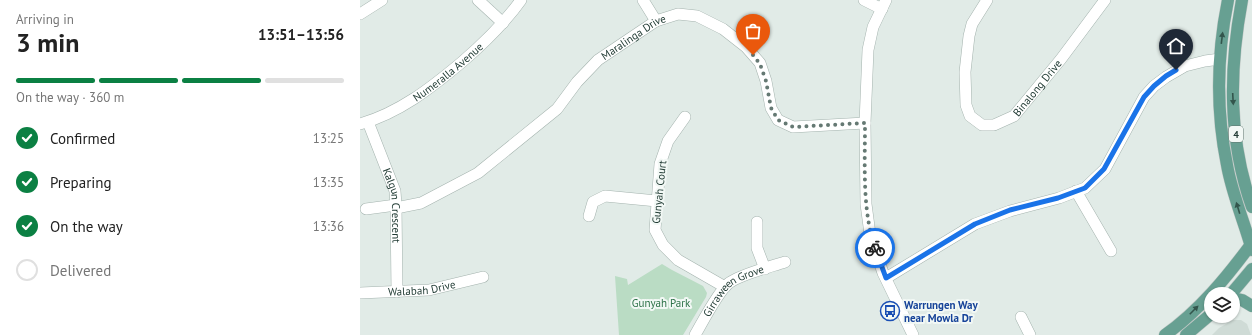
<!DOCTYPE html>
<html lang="en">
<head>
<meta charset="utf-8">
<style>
	body { margin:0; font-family:"PT Sans",sans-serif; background:#f6f6f6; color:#222; height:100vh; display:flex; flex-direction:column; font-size:15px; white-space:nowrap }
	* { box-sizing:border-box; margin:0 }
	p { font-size:13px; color:#767676 }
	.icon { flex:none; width:22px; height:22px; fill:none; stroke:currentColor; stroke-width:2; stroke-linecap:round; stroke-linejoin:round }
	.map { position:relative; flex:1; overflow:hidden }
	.side { display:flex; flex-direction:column; background:#fff; width:360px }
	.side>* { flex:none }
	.fabs { position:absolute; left:844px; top:287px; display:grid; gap:8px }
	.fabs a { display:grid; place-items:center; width:36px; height:36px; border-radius:50%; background:#fff; box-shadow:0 1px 3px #0004; font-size:20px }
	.pin { position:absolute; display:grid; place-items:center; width:34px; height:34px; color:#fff; margin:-41px -17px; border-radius:50% 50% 50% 0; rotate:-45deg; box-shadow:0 0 4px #0007 }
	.pin .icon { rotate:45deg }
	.courier { position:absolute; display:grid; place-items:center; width:40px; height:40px; margin:-20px; border:3px solid #1a73e8; border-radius:50%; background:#fff; color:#222; box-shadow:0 1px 5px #0007 }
	.overview em { font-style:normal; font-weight:700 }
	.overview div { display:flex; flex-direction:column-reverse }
	.overview { display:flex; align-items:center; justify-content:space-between; height:68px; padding:0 16px }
	h1 { font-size:26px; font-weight:700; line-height:30px }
	.bar { display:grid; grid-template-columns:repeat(4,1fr); gap:6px 4px; align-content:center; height:48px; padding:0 16px }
	.bar i { height:5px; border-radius:3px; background:#e0e0e0 }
	.bar .current { background:#0b8043 }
	.bar p { grid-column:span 4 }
	ol { padding:0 16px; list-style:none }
	li { display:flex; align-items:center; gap:12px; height:44px }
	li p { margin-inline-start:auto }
	li .icon { padding:4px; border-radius:50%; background:#0b8043; color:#fff; stroke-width:4 }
	li:last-child { color:#767676 }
	li i { width:22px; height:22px; border:2px solid #e0e0e0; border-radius:50% }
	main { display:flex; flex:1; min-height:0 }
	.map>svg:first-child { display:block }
	.built { fill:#cfdbd6 }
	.green { fill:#badcc4 }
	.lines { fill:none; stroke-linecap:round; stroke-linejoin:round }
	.minor-casing { stroke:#a4b3ae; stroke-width:12 }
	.major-casing { stroke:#c1c8c6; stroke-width:13 }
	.minor { stroke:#fff; stroke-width:11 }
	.major { stroke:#67a092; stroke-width:12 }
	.oneway { fill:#33554c }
	.done { stroke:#657973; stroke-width:4; stroke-dasharray:0 7.2 }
	.route { stroke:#1a73e8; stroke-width:5 }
	.labels { text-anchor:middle; stroke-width:4; stroke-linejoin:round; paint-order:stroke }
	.shield { fill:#f2f8f5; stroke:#60746f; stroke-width:1 }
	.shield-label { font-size:10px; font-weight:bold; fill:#223c35 }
	.street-label { font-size:11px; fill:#223c35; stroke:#f2f8f5 }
	.park-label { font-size:11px; fill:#2d7248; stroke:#f2f8f5 }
	.transit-label { font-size:11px; font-weight:bold; fill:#164399; stroke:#f2f8f5; text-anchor:start }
</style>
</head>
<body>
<main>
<section class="side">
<div class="overview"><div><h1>3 min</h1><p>Arriving in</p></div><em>13:51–13:56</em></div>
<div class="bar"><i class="current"></i><i class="current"></i><i class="current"></i><i></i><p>On the way · 360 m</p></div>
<ol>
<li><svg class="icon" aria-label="check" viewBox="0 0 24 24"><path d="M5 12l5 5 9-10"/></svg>Confirmed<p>13:25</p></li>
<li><svg class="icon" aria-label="check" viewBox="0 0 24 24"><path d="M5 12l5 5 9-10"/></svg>Preparing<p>13:35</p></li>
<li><svg class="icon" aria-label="check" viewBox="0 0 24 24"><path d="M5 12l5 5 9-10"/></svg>On the way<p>13:36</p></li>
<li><i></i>Delivered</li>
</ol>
</section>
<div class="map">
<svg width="892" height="335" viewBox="0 0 892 335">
	<rect width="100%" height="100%" fill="#e1ebe7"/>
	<!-- built -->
	<path class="built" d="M873 320H881L887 324 891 335H852L859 328Z"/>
	<!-- green -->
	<path class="green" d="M302 264 312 270 343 286 347 293 346 297 323 335H259L255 276 267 279 268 285Z"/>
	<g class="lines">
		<!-- minor casing -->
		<g class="minor-casing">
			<g id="minor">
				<path d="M118 0 143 23"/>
				<path d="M283 0 296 21"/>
				<path d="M504 0 522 9"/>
				<path d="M526 0 513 27 508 50 505 123 506 204 510 234 523 273 553 335"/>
				<path id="s1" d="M627 0 612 24 609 36 605 72 606 105 610 116 622 125H634L654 116 701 59 745 0"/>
				<path d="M0 14 22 0"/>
				<path d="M325 117 308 141 300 164 295 230 303 245 318 260 365 287"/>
				<path id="s2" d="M8 122 35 191 36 205 37 292"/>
				<path id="s3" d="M0 124C39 113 71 88 102 62 124 43 144 24 161 0"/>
				<path d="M716 191 751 251"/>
				<path id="s4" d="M36 208 61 203 118 173 197 109 217 82 238 60 296 21 318 14 337 16 363 29 386 47 400 63 406 81 411 108 418 120 433 127 505 123"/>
				<path d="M6 209 36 205"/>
				<path d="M229 216 233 202 245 196 297 201"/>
				<path d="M397 222V248L405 269"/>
				<path d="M526 278 615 224 650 211 699 198 725 188 745 169 784 97 794 86 806 77 825 66 845 61 860 59"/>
				<path id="s5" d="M0 293 69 290 123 277"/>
				<path d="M661 317 670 335"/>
				<path id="s6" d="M335 335C342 323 359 290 369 283 381 274 410 267 425 262"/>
			</g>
		</g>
		<!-- major casing -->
		<g class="major-casing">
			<path id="major" d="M868 0C857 54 856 111 867 165 872 194 884 221 892 250
				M882 0C869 70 868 139 892 207
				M871 294 892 269
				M873 298 882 300 892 306
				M805 335C839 311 867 277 892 243
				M826 335 851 314"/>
		</g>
		<!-- minor -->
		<use href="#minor" class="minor"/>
		<!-- major -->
		<use href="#major" class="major"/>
	</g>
	<!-- one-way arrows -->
	<defs><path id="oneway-solid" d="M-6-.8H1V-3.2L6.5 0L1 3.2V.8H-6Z"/></defs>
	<g class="oneway">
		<use href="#oneway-solid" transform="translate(862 38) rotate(-83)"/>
		<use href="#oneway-solid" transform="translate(873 99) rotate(87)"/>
		<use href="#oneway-solid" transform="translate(878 208) rotate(-107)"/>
		<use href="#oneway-solid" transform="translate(834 310) rotate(-45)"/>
	</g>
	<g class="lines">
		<!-- done -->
		<path class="done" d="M393 55 400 64 406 81 411 108 418 120 433 127 505 123C505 164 502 210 515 248"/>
		<!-- route -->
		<path class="route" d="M515 248 526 278 615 224 650 210 698 198 725 188 744 169 784 97 794 86 806 76 816 70"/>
	</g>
	<!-- icons -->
	<defs>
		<g id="bus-ring" transform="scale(1)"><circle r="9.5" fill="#f2f8f5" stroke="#1a4fb4" stroke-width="1.5"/><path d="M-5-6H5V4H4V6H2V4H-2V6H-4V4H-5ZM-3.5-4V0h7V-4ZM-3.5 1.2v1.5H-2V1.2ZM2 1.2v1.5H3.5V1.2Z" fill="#1a4fb4"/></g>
	</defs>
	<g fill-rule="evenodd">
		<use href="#bus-ring" x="530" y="311"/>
	</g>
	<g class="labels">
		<!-- shield labels -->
		<rect class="shield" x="869" y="126" width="14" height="16" rx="3"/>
		<g class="shield-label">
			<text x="876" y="138">4</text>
		</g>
		<!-- street labels -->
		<g class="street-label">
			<text dy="4" stroke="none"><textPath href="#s4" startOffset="298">Maralinga Drive</textPath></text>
			<text dy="4" stroke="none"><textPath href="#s3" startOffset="103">Numeralla Avenue</textPath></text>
			<text dy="4" stroke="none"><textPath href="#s1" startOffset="207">Binalong Drive</textPath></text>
			<text transform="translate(299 192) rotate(-84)" y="4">Gunyah Court</text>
			<text dy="4" stroke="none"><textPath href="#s2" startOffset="88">Kalgun Crescent</textPath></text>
			<text dy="4" stroke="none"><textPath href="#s5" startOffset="62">Walabah Drive</textPath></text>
			<text dy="4" stroke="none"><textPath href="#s6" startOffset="61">Girraween Grove</textPath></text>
		</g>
		<!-- park labels -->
		<g class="park-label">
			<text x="301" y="307">Gunyah Park</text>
		</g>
		<!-- transit labels -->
		<g class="transit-label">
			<text x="544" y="309">Warrungen Way<tspan x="544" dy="13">near Mowla Dr</tspan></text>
		</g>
	</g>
</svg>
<div class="fabs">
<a><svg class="icon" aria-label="layers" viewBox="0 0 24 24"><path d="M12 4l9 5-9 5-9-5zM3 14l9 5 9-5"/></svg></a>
</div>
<div class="pin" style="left:393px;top:55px;background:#ea580c"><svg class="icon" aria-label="bag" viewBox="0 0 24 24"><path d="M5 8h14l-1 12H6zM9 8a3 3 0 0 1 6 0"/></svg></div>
<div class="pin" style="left:816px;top:70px;background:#1f2937"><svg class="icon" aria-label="home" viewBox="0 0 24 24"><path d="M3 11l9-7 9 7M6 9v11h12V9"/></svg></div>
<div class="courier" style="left:515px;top:248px"><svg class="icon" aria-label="bike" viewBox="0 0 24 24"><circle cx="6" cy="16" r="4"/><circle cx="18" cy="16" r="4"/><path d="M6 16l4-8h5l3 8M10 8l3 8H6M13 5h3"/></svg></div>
</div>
</main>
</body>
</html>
